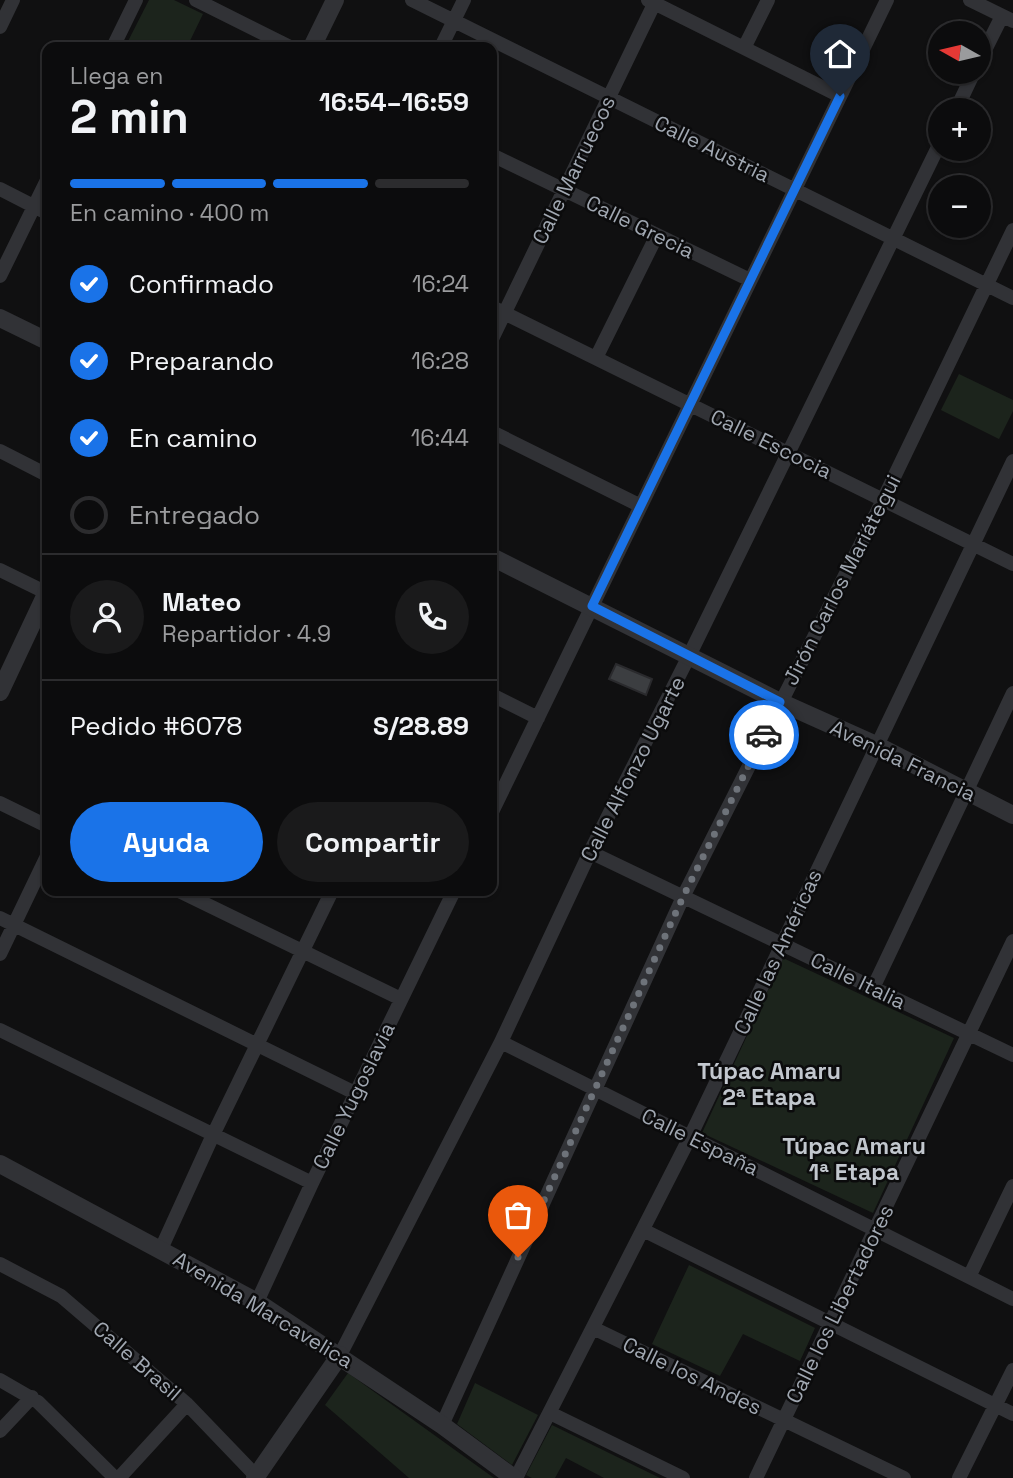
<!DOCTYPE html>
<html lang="es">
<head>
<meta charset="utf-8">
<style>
	body { margin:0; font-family:"Space Grotesk",sans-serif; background:#1a1a1b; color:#f1f3f6; height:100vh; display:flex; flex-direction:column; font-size:26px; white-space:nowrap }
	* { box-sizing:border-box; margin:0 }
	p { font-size:23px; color:#9a9b9d }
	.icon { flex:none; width:38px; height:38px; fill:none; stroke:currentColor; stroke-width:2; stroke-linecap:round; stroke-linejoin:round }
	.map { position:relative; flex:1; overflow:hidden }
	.side { position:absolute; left:42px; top:42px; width:455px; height:854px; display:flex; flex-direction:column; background:#0c0c0d; border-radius:14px; box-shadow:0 2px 5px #0004,0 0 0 2px #2c2c2e }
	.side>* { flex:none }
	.needle { width:46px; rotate:278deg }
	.fabs { position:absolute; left:928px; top:21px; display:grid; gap:14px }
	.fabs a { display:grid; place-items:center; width:63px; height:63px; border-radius:50%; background:#0c0c0d; box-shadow:0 2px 5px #0004,0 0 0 2px #2c2c2e; font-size:35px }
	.pin { position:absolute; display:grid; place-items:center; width:60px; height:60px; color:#fff; margin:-72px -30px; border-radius:50% 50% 50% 0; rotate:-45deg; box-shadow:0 0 7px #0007 }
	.pin .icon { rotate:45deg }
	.courier { position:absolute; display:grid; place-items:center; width:70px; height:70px; margin:-35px; border:5px solid #1a73e8; border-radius:50%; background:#fff; color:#222; box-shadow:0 2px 9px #0007 }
	.summary em { font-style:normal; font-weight:600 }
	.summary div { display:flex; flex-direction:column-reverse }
	.summary { display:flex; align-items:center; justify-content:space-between; height:119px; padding:0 28px }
	h1 { font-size:46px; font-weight:600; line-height:52px }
	.bar { display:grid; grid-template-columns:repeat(4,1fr); gap:10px 7px; align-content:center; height:84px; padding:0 28px }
	.bar i { height:9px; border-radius:5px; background:#2c2c2e }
	.bar .selected { background:#1a73e8 }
	.bar p { grid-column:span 4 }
	.line { display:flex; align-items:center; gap:18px; padding:0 28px; border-top:2px solid #2c2c2e }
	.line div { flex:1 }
	.round { display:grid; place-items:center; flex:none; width:74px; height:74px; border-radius:37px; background:#1a1a1b }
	ol { padding:0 28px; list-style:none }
	li { display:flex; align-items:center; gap:21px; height:77px }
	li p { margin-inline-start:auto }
	li .icon { padding:7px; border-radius:50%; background:#1a73e8; color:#fff; stroke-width:4 }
	li:last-child { color:#9a9b9d }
	li i { width:38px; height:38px; border:4px solid #2c2c2e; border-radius:50% }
	.primary-button { display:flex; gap:14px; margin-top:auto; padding:14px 28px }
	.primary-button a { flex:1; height:80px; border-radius:42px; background:#1a73e8; color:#fff; font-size:28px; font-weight:600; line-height:80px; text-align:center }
	.primary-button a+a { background:#1a1a1b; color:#f1f3f6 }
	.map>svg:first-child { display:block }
	.green { fill:#1c241c }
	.building { fill:#3c3e41; stroke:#2a2a2d; stroke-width:2 }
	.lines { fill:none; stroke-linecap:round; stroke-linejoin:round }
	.minor { stroke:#313236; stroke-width:14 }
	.tertiary { stroke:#313236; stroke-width:18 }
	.done { stroke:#6e737a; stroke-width:7; stroke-dasharray:0 12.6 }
	.route { stroke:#1a73e8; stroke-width:9 }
	.labels { text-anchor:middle; stroke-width:5; stroke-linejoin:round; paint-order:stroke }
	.street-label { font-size:21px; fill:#a1a8b2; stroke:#0b0b0c }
	.neighbourhood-label { font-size:23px; font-weight:bold; fill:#c2c7ce; stroke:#0b0b0c }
</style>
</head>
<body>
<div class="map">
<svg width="1013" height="1478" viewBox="0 0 1013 1478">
	<rect width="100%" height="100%" fill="#101011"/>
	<!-- green -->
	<path class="green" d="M149 0H174L203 14 187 47H125Z
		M959 374 1013 400V411L999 439 941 410Z
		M783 958 954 1038 873 1213 702 1133Z
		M689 1265 815 1328 800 1361 743 1334 720 1376 652 1344Z
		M348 1373 494 1478H409L325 1405Z
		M475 1383 538 1415 512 1465 457 1424Z
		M552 1425 660 1478H604L566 1458 555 1478H532L526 1475Z"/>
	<!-- building -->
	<path class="building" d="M616 664 652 679 646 695 609 679Z"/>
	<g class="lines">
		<!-- minor -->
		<path class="minor" d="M196 0 290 47
			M412 0 1013 298
			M648 0 840 96
			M970 0 1013 21
			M0 27 13 0
			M113 47 136 0
			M441 47 464 0
			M744 48 768 0
			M978 64 1002 16
			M956 110 974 72
			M492 155 750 280
			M0 189 47 213
			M0 276 47 180
			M492 307 1013 564
			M492 339 656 0
			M596 358 657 235
			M492 432 641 506
			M0 451 47 475
			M0 570 47 593
			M492 695 538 718
			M0 803 47 826
			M492 812 887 0
			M590 852 1013 1055
			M179 891 401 999
			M0 918 355 1093
			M0 954 47 856
			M873 988 1013 693
			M0 1030 312 1183
			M501 1042 1013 1299
			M643 1230 1013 1414
			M161 1249 213 1135 332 891
			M0 1264 61 1296 187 1404 258 1478
			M969 1277 1013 1186
			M257 1302 312 1183 454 891
			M593 1328 904 1478
			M340 1355 501 1042 590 852 689 656 940 143
			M0 1380 38 1402 115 1478
			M550 1413 683 1478
			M442 1425 683 897 883 500 1013 230
			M0 1431 32 1397
			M119 1478 187 1404
			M516 1478 690 1137 1013 461
			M756 1478 1013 941
			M959 1478 1013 1370"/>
		<!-- tertiary -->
		<path class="tertiary" d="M312 47 335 0
			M0 318 47 341
			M492 557 780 702 876 745 1013 815
			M0 692 47 592
			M0 1164 257 1302 442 1425 514 1478
			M255 1478 340 1355"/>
	</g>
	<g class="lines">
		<!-- done -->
		<path class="done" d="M518 1257 683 897 764 735"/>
		<!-- route -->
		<path class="route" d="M764 735 780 702 592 606 840 96"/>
	</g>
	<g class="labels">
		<!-- street labels -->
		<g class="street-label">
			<text transform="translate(712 149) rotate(26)" y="7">Calle Austria</text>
			<text transform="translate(574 170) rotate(-64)" y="7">Calle Marruecos</text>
			<text transform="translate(640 227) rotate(26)" y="7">Calle Grecia</text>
			<text transform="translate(771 444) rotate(26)" y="7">Calle Escocia</text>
			<text transform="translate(842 580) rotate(-63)" y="7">Jirón Carlos Mariátegui</text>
			<text transform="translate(903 761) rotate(26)" y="7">Avenida Francia</text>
			<text transform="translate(633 769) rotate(-63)" y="7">Calle Alfonzo Ugarte</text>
			<text transform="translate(778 952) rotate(-65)" y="7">Calle las Américas</text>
			<text transform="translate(858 981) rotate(26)" y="7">Calle Italia</text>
			<text transform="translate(354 1096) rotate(-64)" y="7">Calle Yugoslavia</text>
			<text transform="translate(700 1142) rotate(26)" y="7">Calle España</text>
			<text transform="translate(840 1304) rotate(-64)" y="7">Calle los Libertadores</text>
			<text transform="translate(263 1310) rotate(31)" y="7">Avenida Marcavelica</text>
			<text transform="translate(137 1361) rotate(41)" y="7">Calle Brasil</text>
			<text transform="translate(692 1376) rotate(26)" y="7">Calle los Andes</text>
		</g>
		<!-- neighbourhood labels -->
		<g class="neighbourhood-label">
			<text x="769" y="1079">Túpac Amaru<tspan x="769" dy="26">2ª Etapa</tspan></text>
			<text x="854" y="1154">Túpac Amaru<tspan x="854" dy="26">1ª Etapa</tspan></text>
		</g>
	</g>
</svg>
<div class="fabs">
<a><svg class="needle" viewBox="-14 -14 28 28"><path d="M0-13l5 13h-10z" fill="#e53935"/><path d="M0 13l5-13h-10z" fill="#9a9b9d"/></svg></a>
<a>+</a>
<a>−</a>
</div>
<div class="pin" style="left:518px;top:1257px;background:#ea580c"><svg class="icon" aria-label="bag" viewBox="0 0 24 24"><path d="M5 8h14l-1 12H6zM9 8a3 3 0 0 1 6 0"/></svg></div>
<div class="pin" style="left:840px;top:96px;background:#1f2937"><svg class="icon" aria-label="home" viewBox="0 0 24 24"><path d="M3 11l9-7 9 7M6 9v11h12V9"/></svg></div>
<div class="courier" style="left:764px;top:735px"><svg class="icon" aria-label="car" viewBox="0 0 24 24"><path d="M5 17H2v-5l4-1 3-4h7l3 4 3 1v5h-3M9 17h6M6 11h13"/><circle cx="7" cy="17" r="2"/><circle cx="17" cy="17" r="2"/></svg></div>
<section class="side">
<div class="summary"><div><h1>2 min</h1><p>Llega en</p></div><em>16:54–16:59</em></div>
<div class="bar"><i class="selected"></i><i class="selected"></i><i class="selected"></i><i></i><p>En camino · 400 m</p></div>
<ol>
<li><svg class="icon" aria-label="check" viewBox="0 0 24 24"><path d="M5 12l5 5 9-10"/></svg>Confirmado<p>16:24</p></li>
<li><svg class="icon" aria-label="check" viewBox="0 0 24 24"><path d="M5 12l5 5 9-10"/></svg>Preparando<p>16:28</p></li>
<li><svg class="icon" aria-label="check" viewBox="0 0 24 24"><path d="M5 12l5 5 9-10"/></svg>En camino<p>16:44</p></li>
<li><i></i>Entregado</li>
</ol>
<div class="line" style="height:126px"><a class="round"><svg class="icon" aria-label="person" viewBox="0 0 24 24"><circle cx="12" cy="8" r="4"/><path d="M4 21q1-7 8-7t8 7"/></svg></a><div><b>Mateo</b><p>Repartidor · 4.9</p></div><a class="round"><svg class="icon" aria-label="phone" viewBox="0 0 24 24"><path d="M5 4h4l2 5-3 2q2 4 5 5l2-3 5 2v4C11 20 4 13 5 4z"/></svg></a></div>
<div class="line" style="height:91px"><div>Pedido #6078</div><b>S/28.89</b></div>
<div class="primary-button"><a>Ayuda</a><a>Compartir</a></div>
</section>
</div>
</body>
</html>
